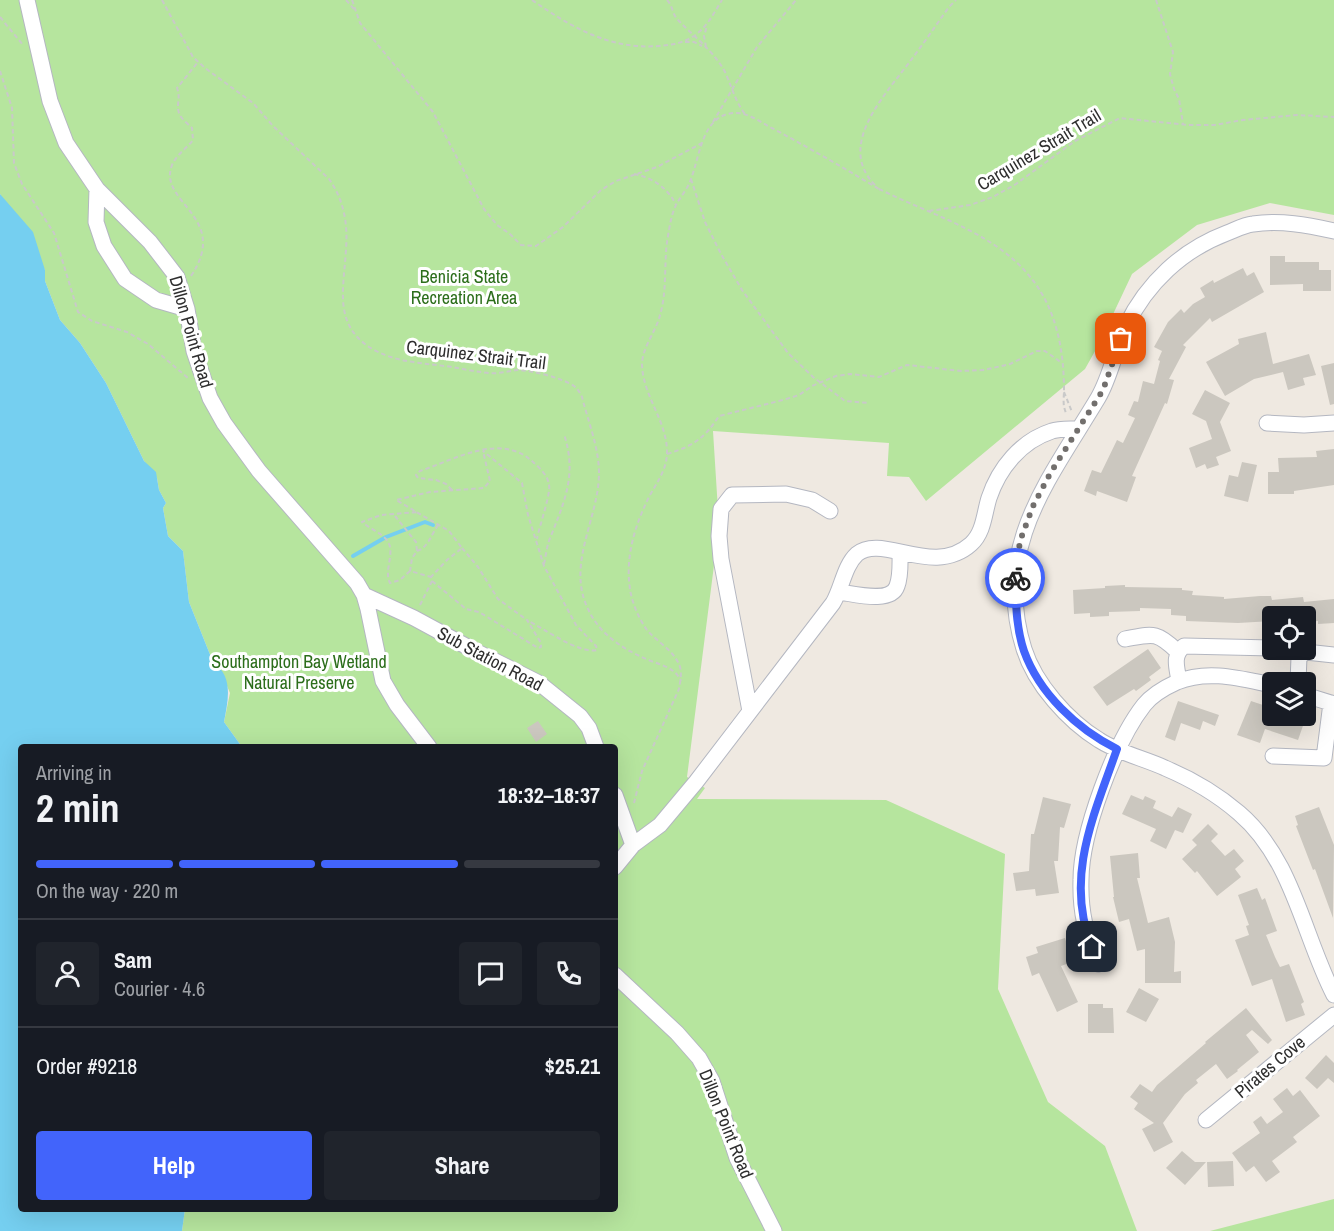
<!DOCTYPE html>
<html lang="en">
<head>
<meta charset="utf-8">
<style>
	body { margin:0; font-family:"Archivo Narrow",sans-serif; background:#20242c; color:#f1f3f6; height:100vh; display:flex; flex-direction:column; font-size:22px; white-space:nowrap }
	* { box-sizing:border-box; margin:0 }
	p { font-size:20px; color:#9ea1a6 }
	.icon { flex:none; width:33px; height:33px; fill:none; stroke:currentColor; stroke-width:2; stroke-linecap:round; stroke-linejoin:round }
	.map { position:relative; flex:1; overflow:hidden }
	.side { position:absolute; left:18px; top:744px; width:600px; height:468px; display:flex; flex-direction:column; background:#171b24; border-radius:6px; box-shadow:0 6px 24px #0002 }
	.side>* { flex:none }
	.controls { position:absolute; left:1262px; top:606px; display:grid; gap:12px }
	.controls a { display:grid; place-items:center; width:54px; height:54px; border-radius:6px; background:#171b24; box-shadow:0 6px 24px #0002; font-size:30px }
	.pin { position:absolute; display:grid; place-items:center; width:51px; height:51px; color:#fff; margin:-26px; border-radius:12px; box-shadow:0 3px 9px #0006 }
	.courier { position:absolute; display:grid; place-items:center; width:60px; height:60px; margin:-30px; border:4px solid #4264fb; border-radius:50%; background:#fff; color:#222; box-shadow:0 2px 8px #0007 }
	.summary em { font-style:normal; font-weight:800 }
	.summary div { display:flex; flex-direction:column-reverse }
	.summary { display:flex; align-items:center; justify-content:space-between; height:102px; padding:0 18px }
	h1 { font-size:39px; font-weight:800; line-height:45px }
	.bar { display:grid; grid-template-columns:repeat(4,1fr); gap:9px 6px; align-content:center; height:72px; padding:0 18px }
	.bar i { height:8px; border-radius:4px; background:#363941 }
	.bar .selected { background:#4264fb }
	.bar p { grid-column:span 4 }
	.line { display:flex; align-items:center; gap:15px; padding:0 18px; border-top:2px solid #363941 }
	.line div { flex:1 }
	.round { display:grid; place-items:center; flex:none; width:63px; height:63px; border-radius:6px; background:#20242c }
	.button { display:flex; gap:12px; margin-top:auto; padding:12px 18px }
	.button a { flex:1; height:69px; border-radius:6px; background:#4264fb; color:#fff; font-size:24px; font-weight:800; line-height:69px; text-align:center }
	.button a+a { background:#20242c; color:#f1f3f6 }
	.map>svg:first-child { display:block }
	.green { fill:#b6e59e }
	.water { fill:#75cff0 }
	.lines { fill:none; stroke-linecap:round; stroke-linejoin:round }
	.stream { stroke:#75cff0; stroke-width:4 }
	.building { fill:#cbc7bf }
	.minor-casing { stroke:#b4b7c1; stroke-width:17 }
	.path { stroke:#c9c9c9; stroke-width:2; stroke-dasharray:4.5 3; stroke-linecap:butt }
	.minor { stroke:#fff; stroke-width:15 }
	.done { stroke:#726f6d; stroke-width:6; stroke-dasharray:0 10.8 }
	.route { stroke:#4264fb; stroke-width:8 }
	.labels { text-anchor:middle; stroke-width:6; stroke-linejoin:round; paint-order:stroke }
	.street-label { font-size:18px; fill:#2e2e2e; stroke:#fff }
	.park-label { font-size:18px; fill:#2c6e1b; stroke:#fff }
</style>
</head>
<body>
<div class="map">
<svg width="1334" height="1231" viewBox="0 0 1334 1231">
	<rect width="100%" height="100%" fill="#efe9e1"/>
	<!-- green -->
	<path class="green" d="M0 0H1334V215L1270 203 1197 225 1132 274 1099 344 1085 369 926 501 909 477 887 476 889 443 713 431 719 526 687 777 705 788 697 799 886 800 1005 854 998 989 1048 1102 1105 1146 1137 1231H182L185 1209H615V747H242L224 722 230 693 219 667 213 662 189 602 183 551 168 536 163 508 166 503 159 490 157 478 144 461 106 383 80 343 60 320 45 281V270L0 194Z
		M1334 1199V1231H1210Z"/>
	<!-- water -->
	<path class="water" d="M0 194 33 232 45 270V281L60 320 80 343 106 383 144 461 156 472 159 490 166 503 163 508 168 536 183 551 189 602 213 662C234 677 228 700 224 722L242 747H21V1209H185L182 1231H0Z"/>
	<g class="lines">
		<!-- stream -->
		<path class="stream" d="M353 556 386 537 425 522 433 525"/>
	</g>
	<!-- building -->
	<path class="building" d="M1270 256H1285V262H1319V270H1331V291H1303V284L1270 285Z
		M1243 268 1247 276 1254 272 1264 292 1212 322 1210 318 1183 345 1186 347 1169 379 1174 380 1167 404 1165 403 1132 476 1136 477 1127 502 1097 491 1096 496 1084 491 1092 470 1101 473 1117 440 1123 443 1135 418 1128 415 1134 401 1138 402 1143 381 1154 384 1160 361 1158 360 1162 351 1154 347 1168 322 1181 309 1184 313 1193 304 1205 297 1200 288 1213 280 1214 283Z
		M1266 332 1273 364 1309 354 1316 375 1303 378 1305 385 1288 390 1283 372 1254 379 1225 396 1206 362 1239 344 1238 339Z
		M1334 363V404L1330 405 1321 366Z
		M1205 390 1230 403 1220 422 1231 451 1216 457 1219 465 1207 469 1205 464 1196 468 1189 448 1212 439 1206 421 1192 414Z
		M1334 449V485L1294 491V494H1268V472H1279L1278 458 1317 457 1316 451Z
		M1242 462 1257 465 1248 502 1224 496 1229 475 1238 477Z
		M1125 585V587L1182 588V590L1193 591 1192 595 1224 597V599L1260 596H1271L1272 600 1303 597 1304 602 1334 599V623L1318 624V621L1305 622V616H1272V621L1238 623 1186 621V616L1171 615V609L1140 608V611L1109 612V616L1090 617V613L1074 614 1073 590 1105 588V586Z
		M1148 649 1161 668 1149 677 1151 680 1136 691 1134 689 1107 706 1093 687Z
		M1178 701 1219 715 1215 726 1203 721 1200 730 1181 723 1175 741 1165 737Z
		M1251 701 1272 708V716H1293L1305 720 1298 740 1265 729 1260 743 1237 735Z
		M538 721 547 734 536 742 527 728Z
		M1131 795 1143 800 1145 796 1156 801 1153 808 1172 817 1178 807 1192 814 1183 833 1175 830 1166 849 1150 841 1156 829 1122 814Z
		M1043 797 1071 804 1064 828 1060 827 1058 861H1054L1059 893 1036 896 1035 889 1016 891 1013 873 1029 871 1031 834H1034Z
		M1319 807 1334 845 1333 918 1315 869 1313 870 1296 826 1298 825 1295 816Z
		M1208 824 1218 834 1211 841 1225 856 1234 849 1244 861 1235 869 1241 877 1217 896 1197 871 1195 873 1182 859 1197 845 1192 840Z
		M1138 853 1140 878H1137L1148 923 1169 917 1175 942 1174 972 1181 971V983H1145V949L1137 951 1129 919 1119 922 1113 897H1114L1110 856Z
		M1257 888 1262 900 1265 898 1277 931 1266 935 1275 957 1280 967 1289 964 1304 1002 1301 1004 1305 1015 1286 1022 1272 979 1252 986 1235 940 1249 935 1246 926 1249 925 1238 895Z
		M1065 938 1072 962 1061 966 1078 1002 1057 1012 1039 973 1032 976 1026 957 1038 953 1036 947Z
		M1139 988 1159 999 1146 1022 1126 1012Z
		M1088 1004H1103V1008H1113L1114 1033H1088Z
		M1246 1008 1272 1040 1268 1044 1252 1030 1246 1035 1259 1052 1237 1070 1238 1071 1227 1079 1216 1064 1196 1080 1198 1083 1185 1094 1163 1123 1173 1142 1154 1152 1142 1129 1154 1123 1134 1109 1138 1103 1130 1097 1140 1084 1152 1092 1157 1085 1206 1043 1205 1042Z
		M1326 1055 1334 1063V1083L1328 1078 1317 1089 1305 1078Z
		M1287 1088 1293 1096 1300 1090 1320 1116 1293 1137 1297 1142 1272 1161 1280 1172 1266 1182 1254 1166 1246 1172 1232 1153 1260 1133 1253 1122 1261 1116 1267 1124 1283 1112 1273 1099Z
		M1182 1151 1195 1162H1206L1185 1185 1166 1168Z
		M1233 1161 1234 1186 1208 1187 1207 1162Z"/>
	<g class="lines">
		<!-- minor casing -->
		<g class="minor-casing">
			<path id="minor" d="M27 0 50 101 66 143 97 189 150 242 177 277 187 309 194 351 210 398 224 423 259 471 357 583 364 595 368 609 383 681 397 705 429 747
				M97 189 96 222 104 246 125 279 156 300 187 309
				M1334 231C1307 225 1281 220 1253 224 1244 225 1235 230 1227 233 1182 250 1147 283 1126 326 1115 349 1111 376 1098 398 1049 480 992 547 1024 649 1035 684 1068 721 1099 740 1119 753 1143 758 1165 768 1191 779 1217 794 1239 813 1293 859 1303 935 1334 995
				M1267 423 1304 425 1334 423
				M839 592C855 594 891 604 897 586 901 576 900 562 900 552
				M364 595 414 618 475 651 539 683 580 716 589 728 596 747
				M1125 639C1153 634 1156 631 1177 651
				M1179 681C1177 667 1172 656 1184 646L1272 648
				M1298 682 1299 657 1306 652 1334 655
				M1305 695 1334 704
				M750 711 721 559 719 536 721 509 732 495 786 494 812 500 830 511
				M1273 756 1324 758 1331 703
				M615 795 633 845
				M615 867 633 845 660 825 696 782 833 603C842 588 844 566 857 554 882 533 933 578 971 544 984 532 984 514 989 498 999 468 1021 441 1052 431 1060 428 1071 429 1079 429
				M1098 964C1086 933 1080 913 1081 880 1081 833 1115 742 1144 705 1152 695 1166 687 1177 682 1208 669 1242 679 1272 685
				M615 975 677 1033 699 1058 712 1081 737 1158 774 1231
				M1206 1120 1334 1015"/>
		</g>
		<!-- path -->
		<path class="path" d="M162 0 193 57 205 68 253 103 273 126 329 179C344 200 348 224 346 249 344 289 332 326 374 350 397 362 420 363 445 366 460 368 475 372 490 373 499 374 508 371 517 370 530 370 563 378 574 386 578 389 580 393 582 397 588 421 599 448 599 473 599 519 565 565 589 611 601 636 626 651 651 661 664 666 675 668 681 681
			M346 0 354 9
			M352 0 360 23 433 112 484 209 497 225 510 234 521 245 536 246 563 227 601 190 616 181 657 167 702 143
			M532 0C571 27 610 50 659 46 672 45 683 43 694 36 707 27 714 13 722 0
			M667 0C673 6 672 14 678 20 694 37 714 51 725 72 732 87 735 101 745 114
			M1156 0 1173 52 1170 74 1174 89 1179 99 1183 124
			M0 17 23 45
			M685 42H694L702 46
			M706 47 704 36 707 26
			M0 71 12 108 14 163 22 184 54 233 78 312 92 321 127 332 148 344 188 378
			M713 122 757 47 796 0
			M634 174C652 177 669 189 676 205
			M691 179 705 222 721 254 742 290 788 353 813 377 845 401 869 403
			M875 185C835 145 887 93 911 60 924 43 936 25 949 7L956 0
			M879 189C952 225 1034 242 1057 331 1062 349 1064 371 1064 389 1064 400 1062 405 1067 415
			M929 211 970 205 993 197 1016 184 1075 141 1120 118 1188 125H1214L1243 120 1297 115 1334 117
			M191 276C231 216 157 203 172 165 177 154 186 149 193 140L192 128C188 124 181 119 179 113 176 104 181 98 177 88L198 62
			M1064 392 1072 412
			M667 454C693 446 704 439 719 416L783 400 799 395 812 386 836 376 850 374 879 377 907 365 961 371 984 370 1010 364 1037 351H1045L1062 363
			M452 490 446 484 436 480 418 478 416 475 420 471C456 459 501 432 533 462 540 468 548 476 549 485 551 494 539 527 537 539
			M395 516 416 542 417 551 412 558 410 571 431 577
			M462 548 478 567 498 599 527 620
			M417 551C429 547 431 534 439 524
			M544 564C546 555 547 544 551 536 565 500 577 474 564 434
			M410 571 400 580 390 583C383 570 397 551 386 539 379 532 369 528 362 522L381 515 418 512
			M432 581 466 609 479 612 538 648 541 647V643L527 620C544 629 579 654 597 650L596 646 576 625 544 566 528 515 522 483 483 451
			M420 605 432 581 431 577 447 560 462 548 449 531 396 500 430 492 484 488 490 481 483 451
			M634 803 642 771 679 689C680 682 682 674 680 667 675 651 657 642 647 630 639 619 632 603 630 589 625 557 635 525 649 497 657 482 667 470 667 452 667 421 643 396 642 365 642 347 656 332 660 315 667 292 664 266 667 242 669 230 671 214 677 203 682 195 688 188 691 179 700 156 702 114 735 113 746 112 759 121 768 126 806 146 842 167 879 189"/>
		<!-- minor -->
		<use href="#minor" class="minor"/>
	</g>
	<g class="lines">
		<!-- done -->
		<path class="done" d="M1015 578 1020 541 1033 506 1051 472 1103 390 1121 339"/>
		<!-- route -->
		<path class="route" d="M1015 578C1016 602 1016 628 1024 651 1039 693 1077 729 1117 749 1094 815 1064 878 1092 947"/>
	</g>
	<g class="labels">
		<!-- street labels -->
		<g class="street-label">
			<text transform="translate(1039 150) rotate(-31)" y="6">Carquinez Strait Trail</text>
			<text transform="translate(191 332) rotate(74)" y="6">Dillon Point Road</text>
			<text transform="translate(476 355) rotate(7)" y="6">Carquinez Strait Trail</text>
			<text transform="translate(490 659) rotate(28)" y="6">Sub Station Road</text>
			<text transform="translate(1270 1067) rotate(-40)" y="6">Pirates Cove</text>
			<text transform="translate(726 1124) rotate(68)" y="6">Dillon Point Road</text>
		</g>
		<!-- park labels -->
		<g class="park-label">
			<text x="464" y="283">Benicia State<tspan x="464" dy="21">Recreation Area</tspan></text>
			<text x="299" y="668">Southampton Bay Wetland<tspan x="299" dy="21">Natural Preserve</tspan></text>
		</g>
	</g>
</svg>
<div class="controls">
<a><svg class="icon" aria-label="locate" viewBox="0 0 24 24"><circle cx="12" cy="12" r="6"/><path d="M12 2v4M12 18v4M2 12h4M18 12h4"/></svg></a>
<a><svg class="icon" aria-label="layers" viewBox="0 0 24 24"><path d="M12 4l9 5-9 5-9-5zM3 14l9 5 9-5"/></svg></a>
</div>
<div class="pin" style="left:1121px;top:339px;background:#ea580c"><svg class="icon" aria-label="bag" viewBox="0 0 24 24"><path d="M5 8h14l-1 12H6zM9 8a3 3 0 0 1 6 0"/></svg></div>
<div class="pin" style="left:1092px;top:947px;background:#1f2937"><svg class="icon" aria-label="home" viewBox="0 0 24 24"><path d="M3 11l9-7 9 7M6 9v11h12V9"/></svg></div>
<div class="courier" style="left:1015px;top:578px"><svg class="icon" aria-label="bike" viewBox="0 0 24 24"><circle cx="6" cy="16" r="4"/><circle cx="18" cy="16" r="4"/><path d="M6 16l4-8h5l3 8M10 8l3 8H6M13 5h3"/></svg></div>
<section class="side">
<div class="summary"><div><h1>2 min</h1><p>Arriving in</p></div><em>18:32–18:37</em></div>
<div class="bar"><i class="selected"></i><i class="selected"></i><i class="selected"></i><i></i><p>On the way · 220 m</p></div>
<div class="line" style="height:108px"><a class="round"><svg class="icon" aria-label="person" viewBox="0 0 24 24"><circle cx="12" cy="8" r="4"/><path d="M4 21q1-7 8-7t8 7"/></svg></a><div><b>Sam</b><p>Courier · 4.6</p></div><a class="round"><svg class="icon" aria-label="chat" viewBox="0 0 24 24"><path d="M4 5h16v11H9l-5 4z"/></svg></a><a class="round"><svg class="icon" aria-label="phone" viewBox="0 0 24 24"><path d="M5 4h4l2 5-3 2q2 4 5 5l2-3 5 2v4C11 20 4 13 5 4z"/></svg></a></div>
<div class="line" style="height:78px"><div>Order #9218</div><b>$25.21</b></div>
<div class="button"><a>Help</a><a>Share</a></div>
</section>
</div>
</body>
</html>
